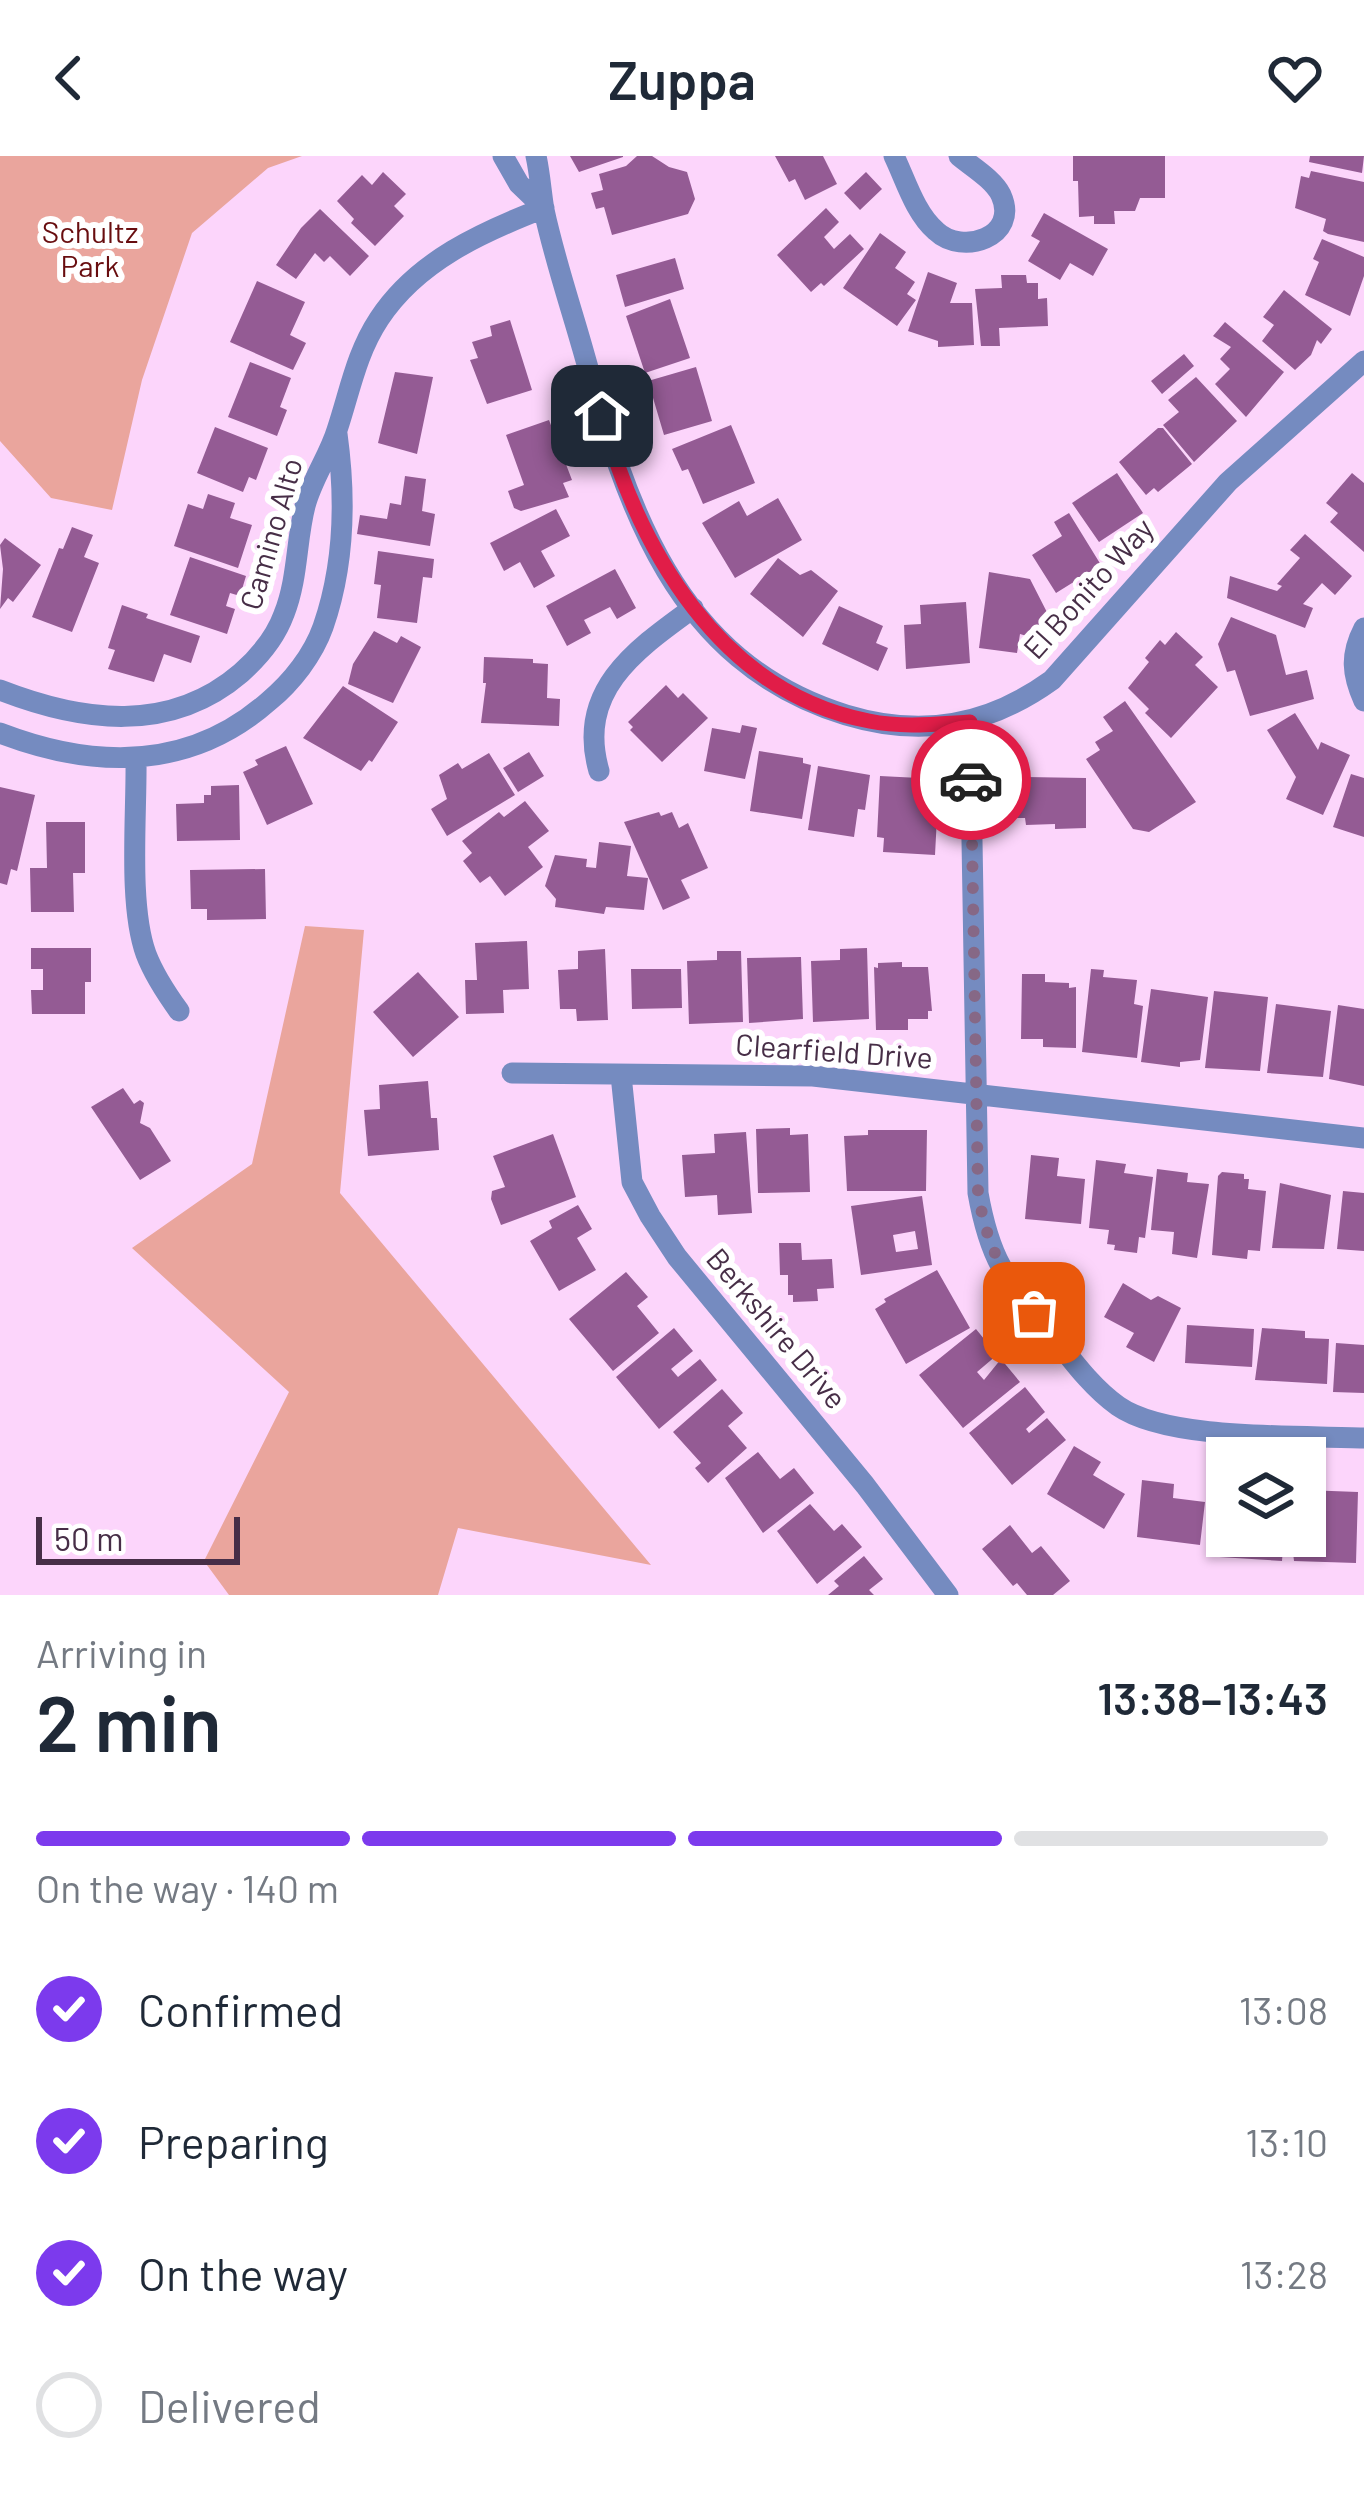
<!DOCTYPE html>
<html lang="en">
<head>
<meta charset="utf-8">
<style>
	body { margin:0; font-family:Barlow,sans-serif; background:#f6f6f7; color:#1f2937; height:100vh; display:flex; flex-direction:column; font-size:45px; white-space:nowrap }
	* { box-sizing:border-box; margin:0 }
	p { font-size:39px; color:#747a83 }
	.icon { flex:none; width:66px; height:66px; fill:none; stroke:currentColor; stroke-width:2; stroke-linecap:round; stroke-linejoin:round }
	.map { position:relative; height:1439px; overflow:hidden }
	.panel { display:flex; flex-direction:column; background:#fff; flex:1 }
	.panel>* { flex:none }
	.fabs { position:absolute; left:1206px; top:1281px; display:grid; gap:24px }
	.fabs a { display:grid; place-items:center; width:120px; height:120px; border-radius:0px; background:#fff; box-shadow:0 3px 9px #0004; font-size:60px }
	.scale { position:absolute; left:36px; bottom:30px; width:204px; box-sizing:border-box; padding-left:12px; border:6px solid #472e47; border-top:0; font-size:33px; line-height:42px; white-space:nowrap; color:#472e47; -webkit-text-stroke:9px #fff; paint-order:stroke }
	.pin { position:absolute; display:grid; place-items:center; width:102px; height:102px; color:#fff; margin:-51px; border-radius:24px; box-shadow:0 6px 18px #0006 }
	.courier { position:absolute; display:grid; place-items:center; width:120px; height:120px; margin:-60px; border:9px solid #e11d48; border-radius:50%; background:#fff; color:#222; box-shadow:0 3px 15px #0007 }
	.head em { font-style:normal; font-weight:600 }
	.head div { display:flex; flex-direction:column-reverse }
	.head { display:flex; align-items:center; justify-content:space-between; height:204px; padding:0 36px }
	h1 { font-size:78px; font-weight:600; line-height:90px }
	.bar { display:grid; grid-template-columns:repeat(4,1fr); gap:18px 12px; align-content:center; height:144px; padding:0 36px }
	.bar i { height:15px; border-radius:9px; background:#e0e1e3 }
	.bar .selected { background:#7c3aed }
	.bar p { grid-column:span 4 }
	ol { padding:0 36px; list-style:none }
	li { display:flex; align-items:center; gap:36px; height:132px }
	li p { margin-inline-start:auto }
	li .icon { padding:12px; border-radius:50%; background:#7c3aed; color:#fff; stroke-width:4 }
	li:last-child { color:#747a83 }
	li i { width:66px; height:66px; border:6px solid #e0e1e3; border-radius:50% }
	header { display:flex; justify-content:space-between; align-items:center; height:156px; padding:0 36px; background:#fff; font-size:54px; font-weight:600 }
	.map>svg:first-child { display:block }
	.green { fill:#eaa59d }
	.building { fill:#945b94; fill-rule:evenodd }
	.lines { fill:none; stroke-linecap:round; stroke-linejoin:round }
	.street { stroke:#758bc0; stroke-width:21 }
	.done { stroke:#866886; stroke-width:12; stroke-dasharray:0 21.6 }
	.route { stroke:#e11d48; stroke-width:15 }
	.labels { text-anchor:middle; stroke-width:12; stroke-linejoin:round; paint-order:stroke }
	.park-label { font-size:30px; fill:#680d0f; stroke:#fff }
	.street-label { font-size:30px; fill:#472e47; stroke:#fff }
</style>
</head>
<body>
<header><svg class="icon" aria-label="back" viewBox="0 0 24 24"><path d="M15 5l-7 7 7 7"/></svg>Zuppa<svg class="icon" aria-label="heart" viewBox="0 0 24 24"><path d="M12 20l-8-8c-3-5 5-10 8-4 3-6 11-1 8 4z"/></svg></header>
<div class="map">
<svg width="1364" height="1439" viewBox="0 0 1364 1439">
	<rect width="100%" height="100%" fill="#fcd5fb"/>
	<!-- green -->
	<path class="green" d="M0 0H302L268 12 192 77 142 224 112 354 51 342 0 285Z
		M305 770 364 774 340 1037 651 1409 458 1372 438 1439H229L204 1405 289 1236 132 1092 252 1008Z"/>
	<!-- building -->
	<path class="building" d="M570 0H623V1L579 16Z
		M637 0H652L669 11 687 16 695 43 688 58 612 79 604 51 596 53 591 37 603 34 599 18 626 10Z
		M775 0H823L837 28 805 44 795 23 789 26Z
		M1073 0H1165V42H1140L1135 55H1114L1115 68H1094V60L1079 61 1078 25H1073Z
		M1310 0H1364L1362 17 1309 6Z
		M1311 15 1364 26V86L1328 78 1323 75 1326 63 1295 52 1301 20 1309 22Z
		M383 16 406 38 394 50 404 60 375 90 351 67 354 63 337 45 362 19 372 29Z
		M866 16 882 33 860 54 844 37Z
		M826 52 839 66 824 81 834 93 850 78 864 93 824 130 821 127 811 136 777 99Z
		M320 53 369 100 350 120 330 100 324 106 315 97 296 123 276 109 301 72Z
		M1044 57 1108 93 1093 120 1070 107 1060 124 1028 105 1040 85 1031 80Z
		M880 77 906 96 895 112 915 126 907 138 916 144 897 170 843 132Z
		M1322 83 1364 101V120L1350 160 1305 139 1319 106 1313 103Z
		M675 102 684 133 625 151 616 119Z
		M928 116 957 127 950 147H972L974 189 938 191V185L908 175Z
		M1001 119H1026L1027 127H1038V143L1047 142 1048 170 999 172 1000 190H981L975 133 1002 132Z
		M257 125 305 146 290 179 306 187 293 214 230 186Z
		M1284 134 1332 173 1321 188 1317 184 1311 199 1295 214 1262 185 1274 169 1263 161Z
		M670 143 690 202 645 217 626 160Z
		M510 164 532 234 487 248 470 204 478 202 472 186 492 180 490 170Z
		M1225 166 1284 216 1246 261 1215 228 1230 213 1220 203 1231 191 1213 180Z
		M1184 198 1194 210 1162 238 1151 225Z
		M250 206 291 222 280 251 287 254 277 280 228 261Z
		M696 211 712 265 664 279 648 225Z
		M395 216 433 221 417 298 378 287Z
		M1196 221 1237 265 1194 306 1163 269 1179 256 1168 244Z
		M549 264 572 324 563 327 569 341 521 355 514 352 508 335 524 329 506 279Z
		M731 269 755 327 703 348 688 313 682 315 672 293Z
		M215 271 268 292 256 324 249 321 243 336 197 317Z
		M1158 272H1163L1192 308 1158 336 1154 332 1146 339 1119 306Z
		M1117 317 1143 357 1099 386 1072 347Z
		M1352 317 1364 327V396L1330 366 1338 357 1326 347Z
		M405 320 426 323 422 355 435 358 430 390 357 378 360 359 387 363 390 347 401 349Z
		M208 338 235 347 230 362 252 369 238 412 174 390 188 348 203 353Z
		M778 342 802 384 735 422 702 367 739 345 747 360Z
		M556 353 570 380 541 395 555 420 534 432 520 406 504 415 490 387Z
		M1069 357 1101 409 1056 437 1032 399 1062 380 1054 366Z
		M72 371 93 379 84 401 99 407 72 476 32 461 59 392 63 393Z
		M1305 378 1352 420 1335 439 1322 427 1303 448 1313 452 1305 472 1227 442 1230 420 1277 435 1282 430 1277 428 1300 402 1290 394Z
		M5 382 41 409 13 446 8 442 0 453 3 413 0 389Z
		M378 395 434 403 432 422 423 421 417 467 377 462 381 429 374 428Z
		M190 401 246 420 240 440 230 437 226 450 235 453 227 478 170 459Z
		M778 402 800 419 811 414 838 435 803 481 750 438Z
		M615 413 636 452 617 463 610 451 584 464 591 477 567 490 546 450Z
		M989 416 1030 423 1054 470 1030 481 1020 478 1017 497 979 492Z
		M966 446 970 507 906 513 904 469 921 468 920 449Z
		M122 449 148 458 146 462 200 480 191 507 164 498 154 526 108 513 115 494 108 492Z
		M839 450 883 470 876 487 888 492 878 515 822 488Z
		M1231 461 1276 479 1286 519 1307 514 1314 543 1250 560 1235 514 1227 516 1218 488Z
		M374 475 397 487 401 480 421 491 393 547 348 528 353 508Z
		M1176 476 1203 501 1195 509 1218 531 1171 582 1145 557 1149 553 1128 532 1149 506 1145 502 1160 484 1165 489Z
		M484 501 533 503V507L548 508 547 542 560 543 559 570 481 567 486 527H483Z
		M666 529 678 542 683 537 708 562 662 606 630 574 633 571 628 566Z
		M343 530 398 566 372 606 369 604 361 615 303 582Z
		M1125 545 1196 646 1149 676 1133 673 1086 603 1100 594 1095 586 1113 575 1103 561Z
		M1295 557 1318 594 1321 586 1350 599 1323 659 1286 643 1296 621 1267 574Z
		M742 569 757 572 745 623 704 615 712 572 740 577Z
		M286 590 313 648 267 669 243 616 258 609 255 604Z
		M759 595 803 602V607L811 609 802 663 750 655Z
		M529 596 544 620 518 636 503 612Z
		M489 597 515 639 447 680 431 653 447 643 439 619 458 607 462 613Z
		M818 610 870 619 865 654 858 653 854 681 808 674Z
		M1351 618 1364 622V681L1333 671Z
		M880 620 939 623 935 699 883 696 884 682 877 681Z
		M1026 621 1086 622V672L1055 673V668L1026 669 1025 662H1006L1005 629H1026Z
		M239 629 240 684 177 685 176 648 204 647V639H211V630Z
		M0 631 35 639 17 715 11 713 7 729 0 727Z
		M525 645 549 675 528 691 543 711 505 740 490 720 480 727 463 705 472 697 462 685 499 656 504 661Z
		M659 656 661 660 672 656 679 672 688 667 708 712 681 724 690 742 663 754 624 666Z
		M46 666H85V717H73L74 756H31L30 712H47Z
		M599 686 631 690 627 720 648 722 644 754 606 751 604 758 555 751 556 743 545 730 555 699 587 703 586 711 596 712Z
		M265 713 266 763 207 764V753H191L190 714Z
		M527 785 529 833 503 834 504 857 466 858 465 824H477L475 787Z
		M31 792H91V826H85V858H32L31 834H43V813H31Z
		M867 792 869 863 813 866 811 805 840 804V793Z
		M605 793 608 864 577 865 576 853H560L558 814 578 813V795Z
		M717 795H741L743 866 689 868 687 805 717 804Z
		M801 801 803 863 749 867 747 802Z
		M902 806V811H928L932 855H928V863H908V874H876L874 811 878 812V807Z
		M631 813H681L682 852 632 853Z
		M1091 813 1104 814 1103 821 1137 824 1134 848 1143 850 1137 902 1082 896Z
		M418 816 459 861 413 901 373 856Z
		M1022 818H1045V826L1069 827V832L1076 831V892L1043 891V883H1021Z
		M1151 833 1208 841 1200 904 1180 906V911L1141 906Z
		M1214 835 1268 841 1260 915 1205 912Z
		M1276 848 1331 855 1323 921 1267 917Z
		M1338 849 1364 853V930L1329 923Z
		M428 925 431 962H437L439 994 368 1000 364 954 380 953 379 929Z
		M123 932 134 948 140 944 144 947 140 967 150 972 171 1005 140 1024 91 951Z
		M790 972V979L808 978 810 1036 758 1037 756 973Z
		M868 974H927L926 1035H847L844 980 868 979Z
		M746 976 752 1057 718 1059 717 1039 685 1041 682 999 715 997 714 978Z
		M553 978 576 1041 501 1069 491 1043 492 1035 505 1031 493 1000Z
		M1031 999 1059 1002 1057 1020 1085 1023 1081 1068 1025 1063Z
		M1096 1004 1126 1008 1124 1017 1153 1021 1145 1082 1139 1081 1137 1097 1114 1094 1115 1089 1107 1088 1109 1074 1089 1072Z
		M1157 1013 1188 1017 1187 1026 1209 1028 1197 1102 1172 1098 1174 1076 1151 1074Z
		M1222 1016 1244 1018V1023H1249L1248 1033 1266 1035 1260 1095 1248 1094 1247 1103 1212 1099 1218 1020Z
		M1280 1027 1331 1039 1324 1093 1272 1092Z
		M1343 1035 1364 1037V1095L1337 1093Z
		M922 1040 932 1109 861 1119 851 1050ZM915 1075 918 1093 896 1096 893 1079Z
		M578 1049 592 1073 577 1082 596 1114 559 1135 530 1085 552 1072 549 1065Z
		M779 1087H801L802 1104 832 1103 834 1132 817 1133 818 1145 793 1146V1139H788V1119H780Z
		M937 1114 970 1172 906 1208 875 1153 886 1146 884 1143Z
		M626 1116 648 1141 637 1150 659 1177 613 1215 569 1163Z
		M1123 1127 1151 1144 1158 1140 1181 1152 1154 1206 1126 1191 1134 1177 1104 1161Z
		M1187 1169 1254 1173 1252 1211 1185 1207Z
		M674 1172 693 1195 671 1213 678 1221 700 1203 717 1224 659 1273 616 1221Z
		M1262 1172 1305 1175V1182L1329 1183 1327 1228 1255 1224Z
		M976 1173 997 1199 977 1216 984 1224 1001 1203 1020 1226 963 1272 919 1219Z
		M1336 1187 1364 1189V1237L1333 1236Z
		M1025 1231 1045 1256 1026 1273 1029 1277 1047 1262 1066 1284 1012 1329 969 1277Z
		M722 1233 743 1257 728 1270 747 1292 708 1327 695 1312 701 1307 673 1276Z
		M1074 1290 1101 1306 1093 1319 1125 1338 1104 1373 1047 1338Z
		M758 1296 780 1323 794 1312 814 1337 763 1377 725 1322Z
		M1142 1324 1174 1328 1173 1342 1205 1346 1200 1389 1137 1381Z
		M1219 1332H1227V1380H1284L1282 1405 1219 1401V1388H1215L1217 1368H1221L1222 1362 1217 1361Z
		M1305 1334 1358 1336 1356 1407 1294 1405 1291 1380H1305Z
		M810 1348 834 1375 842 1368 862 1391 817 1428 777 1375Z
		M1010 1369 1032 1397 1041 1390 1070 1425 1053 1439H1027L1017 1427 1013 1430 982 1393Z
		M864 1400 883 1423 869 1434 874 1439H828L839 1430 834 1425Z"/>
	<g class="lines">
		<!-- street -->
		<path class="street" d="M503 0 519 28 544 52
			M536 0C540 18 541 36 544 54 554 101 570 148 583 194 626 348 674 506 846 559 922 582 988 570 1052 524L1228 326 1364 205
			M894 0C906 25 915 57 936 75 962 100 1020 81 1001 39 993 23 972 11 959 0
			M1364 472C1350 499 1352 518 1364 545
			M0 534C82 566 170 578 241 517 259 501 276 480 284 458 298 423 296 385 305 350 312 323 329 300 337 274 350 235 356 198 379 163 417 105 482 76 544 52
			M970 567 978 1037C990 1105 1006 1123 1049 1175 1070 1201 1090 1230 1118 1250 1168 1285 1300 1279 1364 1282
			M0 577C94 613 190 615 269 545 292 526 313 499 323 471 345 408 346 343 337 278
			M136 602C137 658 128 748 146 798 154 819 166 837 179 855
			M599 615C576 535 635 494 693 452
			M512 917 813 920 1364 982
			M621 919 632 1026 650 1060 677 1101 865 1329 948 1439"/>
	</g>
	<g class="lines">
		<!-- done -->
		<path class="done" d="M971 624 978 1037C987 1090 1001 1116 1034 1157"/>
		<!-- route -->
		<path class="route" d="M602 260C639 393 720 537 869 565 902 572 937 568 970 566L971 624"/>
	</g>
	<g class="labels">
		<!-- park labels -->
		<g class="park-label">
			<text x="90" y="87">Schultz<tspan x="90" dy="34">Park</tspan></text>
		</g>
		<!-- street labels -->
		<g class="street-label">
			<text transform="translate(272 378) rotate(-74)" y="10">Camino Alto</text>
			<text transform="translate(1089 433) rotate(-48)" y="10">El Bonito Way</text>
			<text transform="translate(834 896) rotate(4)" y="10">Clearfield Drive</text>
			<text transform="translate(776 1173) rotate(50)" y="10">Berkshire Drive</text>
		</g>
	</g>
</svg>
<div class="fabs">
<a><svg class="icon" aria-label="layers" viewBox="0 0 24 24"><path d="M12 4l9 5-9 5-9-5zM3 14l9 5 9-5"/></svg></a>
</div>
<div class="scale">50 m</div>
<div class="pin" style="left:1034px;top:1157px;background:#ea580c"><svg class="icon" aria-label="bag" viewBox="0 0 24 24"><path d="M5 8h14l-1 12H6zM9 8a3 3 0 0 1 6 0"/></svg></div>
<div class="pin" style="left:602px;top:260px;background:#1f2937"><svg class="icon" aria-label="home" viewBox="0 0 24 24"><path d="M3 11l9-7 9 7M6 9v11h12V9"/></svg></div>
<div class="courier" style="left:971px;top:624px"><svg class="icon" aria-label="car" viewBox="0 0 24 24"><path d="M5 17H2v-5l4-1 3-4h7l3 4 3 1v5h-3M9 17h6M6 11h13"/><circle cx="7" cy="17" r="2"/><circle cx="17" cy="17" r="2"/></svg></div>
</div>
<section class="panel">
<div class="head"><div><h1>2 min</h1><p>Arriving in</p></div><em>13:38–13:43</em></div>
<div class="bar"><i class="selected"></i><i class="selected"></i><i class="selected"></i><i></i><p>On the way · 140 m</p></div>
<ol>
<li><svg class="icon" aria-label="check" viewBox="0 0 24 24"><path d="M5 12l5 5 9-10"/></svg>Confirmed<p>13:08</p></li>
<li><svg class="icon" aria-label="check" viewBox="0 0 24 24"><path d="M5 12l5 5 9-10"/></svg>Preparing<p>13:10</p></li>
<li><svg class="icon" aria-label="check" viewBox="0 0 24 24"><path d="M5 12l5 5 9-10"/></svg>On the way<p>13:28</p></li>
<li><i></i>Delivered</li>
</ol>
</section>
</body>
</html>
